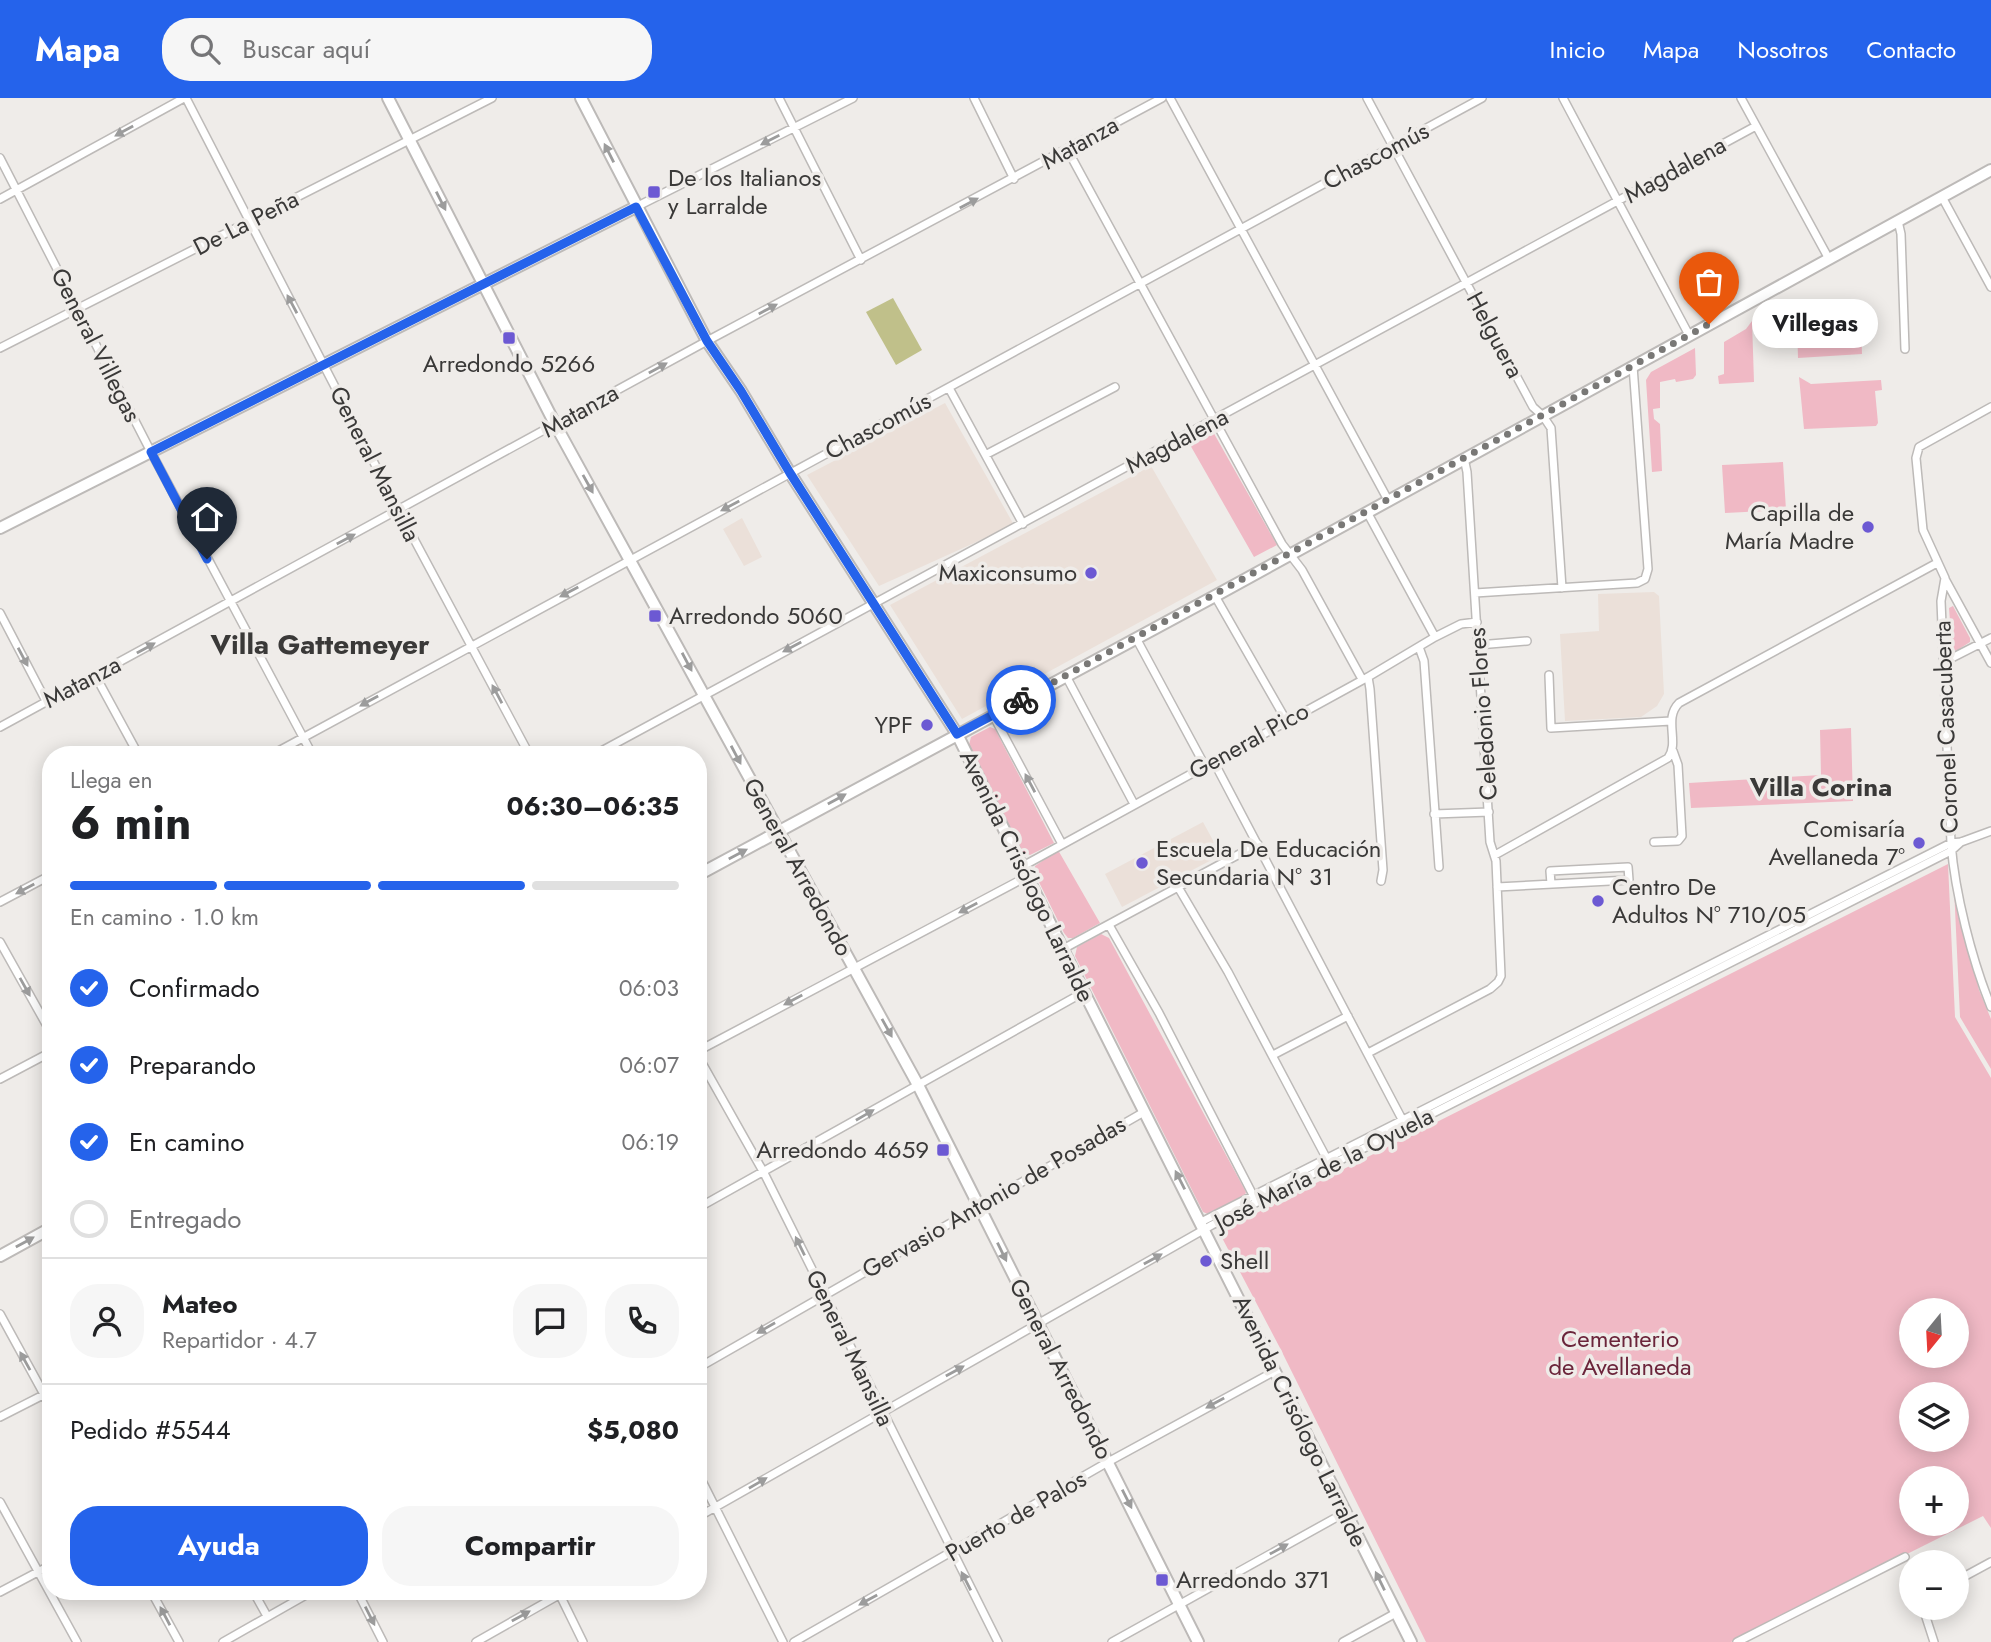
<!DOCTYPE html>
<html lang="es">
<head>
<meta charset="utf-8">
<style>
	body { margin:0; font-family:Jost,sans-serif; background:#f6f6f6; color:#202124; height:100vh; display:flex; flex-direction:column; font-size:26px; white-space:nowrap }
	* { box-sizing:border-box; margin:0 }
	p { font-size:23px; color:#757577 }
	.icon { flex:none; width:38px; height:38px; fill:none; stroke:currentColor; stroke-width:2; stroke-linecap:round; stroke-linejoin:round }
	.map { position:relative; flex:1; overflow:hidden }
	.sheet { position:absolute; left:42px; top:648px; width:665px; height:854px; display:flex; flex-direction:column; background:#fff; border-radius:28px; box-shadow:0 4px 18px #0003 }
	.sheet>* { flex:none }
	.needle { width:46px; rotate:198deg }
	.tools { position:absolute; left:1899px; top:1200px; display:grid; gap:14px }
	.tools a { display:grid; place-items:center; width:70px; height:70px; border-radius:50%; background:#fff; box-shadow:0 4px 18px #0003; font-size:35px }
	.pin { position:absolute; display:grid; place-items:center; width:60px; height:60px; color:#fff; margin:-72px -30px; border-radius:50% 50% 50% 0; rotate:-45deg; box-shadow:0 0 7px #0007 }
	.pin .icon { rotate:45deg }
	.courier { position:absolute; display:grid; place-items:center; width:70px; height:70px; margin:-35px; border:5px solid #2563eb; border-radius:50%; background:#fff; color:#222; box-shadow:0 2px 9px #0007 }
	.bubble { position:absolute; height:49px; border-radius:24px; background:#fff; box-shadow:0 4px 18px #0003; font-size:23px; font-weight:700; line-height:49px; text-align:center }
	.summary em { font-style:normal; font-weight:700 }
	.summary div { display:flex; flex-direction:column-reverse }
	.summary { display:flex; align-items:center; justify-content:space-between; height:119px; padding:0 28px }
	h1 { font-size:46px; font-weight:700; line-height:52px }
	.bar { display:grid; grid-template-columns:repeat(4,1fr); gap:10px 7px; align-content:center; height:84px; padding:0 28px }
	.bar i { height:9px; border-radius:5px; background:#e0e0e0 }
	.bar .current { background:#2563eb }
	.bar p { grid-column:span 4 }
	.line { display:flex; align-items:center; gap:18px; padding:0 28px; border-top:2px solid #e0e0e0 }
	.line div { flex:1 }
	.round { display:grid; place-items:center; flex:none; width:74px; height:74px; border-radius:28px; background:#f6f6f6 }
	ol { padding:0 28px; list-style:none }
	li { display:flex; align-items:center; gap:21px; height:77px }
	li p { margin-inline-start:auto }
	li .icon { padding:7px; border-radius:50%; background:#2563eb; color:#fff; stroke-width:4 }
	li:last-child { color:#757577 }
	li i { width:38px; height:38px; border:4px solid #e0e0e0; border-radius:50% }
	.button { display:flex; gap:14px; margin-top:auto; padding:14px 28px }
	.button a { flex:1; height:80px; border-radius:28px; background:#2563eb; color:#fff; font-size:28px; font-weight:700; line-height:80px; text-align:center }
	.button a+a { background:#f6f6f6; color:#202124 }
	header { display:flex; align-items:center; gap:42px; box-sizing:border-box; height:98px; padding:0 35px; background:#2563eb; color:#fff }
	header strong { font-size:33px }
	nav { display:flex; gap:38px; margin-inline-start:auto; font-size:24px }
	.search { width:490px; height:63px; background:#f6f6f6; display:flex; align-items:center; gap:18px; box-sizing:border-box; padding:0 24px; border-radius:28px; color:#757577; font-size:26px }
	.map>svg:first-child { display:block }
	.built { fill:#ebe0d9 }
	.green { fill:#f0b9c5; fill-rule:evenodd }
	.water { fill:#c0c08a }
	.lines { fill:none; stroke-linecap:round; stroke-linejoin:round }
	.street-casing { stroke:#bdbab8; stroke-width:10 }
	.secondary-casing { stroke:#bdbab8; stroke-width:14 }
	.street { stroke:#fff; stroke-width:7 }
	.secondary { stroke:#fff; stroke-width:10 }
	.oneway { fill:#9c9c9c }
	.done { stroke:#797876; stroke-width:7; stroke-dasharray:0 12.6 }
	.route { stroke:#2563eb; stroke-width:9 }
	.poi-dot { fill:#6c59d3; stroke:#efece9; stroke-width:2.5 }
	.labels { text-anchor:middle; stroke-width:7; stroke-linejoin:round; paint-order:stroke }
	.street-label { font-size:24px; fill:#3a3938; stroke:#efece9 }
	.poi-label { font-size:24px; fill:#3a3938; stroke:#efece9; text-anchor:start }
	.park-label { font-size:24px; fill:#6b253b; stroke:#efece9 }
	.neighbourhood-label { font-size:26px; font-weight:bold; fill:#3a3938; stroke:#efece9 }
	.quarter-label { font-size:28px; font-weight:bold; fill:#3a3938; stroke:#efece9 }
</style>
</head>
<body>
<header>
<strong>Mapa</strong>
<div class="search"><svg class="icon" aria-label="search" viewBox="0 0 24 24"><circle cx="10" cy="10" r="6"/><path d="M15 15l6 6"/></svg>Buscar aquí</div>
<nav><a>Inicio</a><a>Mapa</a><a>Nosotros</a><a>Contacto</a></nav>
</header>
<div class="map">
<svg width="1991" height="1544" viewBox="0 0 1991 1544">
	<rect width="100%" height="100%" fill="#efece9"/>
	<!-- built -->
	<path class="built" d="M945 305 1014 427 879 488 807 377Z
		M1151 368 1217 482 962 621 890 507Z
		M742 420 762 459 744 468 723 431Z
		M1654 494 1659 498 1664 596 1657 608 1641 619 1565 623 1560 536 1599 533 1598 496Z
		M1203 724 1221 757 1122 809 1105 776Z"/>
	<!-- green -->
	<path class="green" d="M1858 222 1861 225 1862 256 1798 260 1797 225Z
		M1752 223 1754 284 1719 286 1718 278 1724 276V244L1746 231Z
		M1695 250 1696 277 1693 281 1676 284 1675 281 1660 284V310L1653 311 1654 321 1660 326 1662 373 1652 374 1646 282 1651 274Z
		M1799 279 1811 286 1881 282 1882 292 1875 293 1878 325 1876 328 1804 331Z
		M1212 332 1277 447 1254 459 1189 345Z
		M1783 364 1786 412 1725 415 1722 367Z
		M1953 508 1970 540V544L1956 553 1952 550 1949 510Z
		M990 629 995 631 1054 745 1030 757 1022 754 969 647 971 639Z
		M1851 630 1853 703 1691 710 1689 685 1821 677 1820 632Z
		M1058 752 1100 825 1073 840H1068L1064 835 1034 774 1035 768Z
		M1948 766 1955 919 1991 980V1430L1983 1418 1731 1544H1426L1280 1250 1219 1134ZM1911 1213H1956V1258H1911ZM1911 1297H1956V1342H1911ZM1911 1381H1956V1426H1911Z
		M1954 789 1979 892 1991 921V971L1960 919Z
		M1101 836 1109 840 1246 1094 1244 1100 1208 1116 1203 1114 1075 858 1077 849Z"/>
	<!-- water -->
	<path class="water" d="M893 200 922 252 896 267 866 214Z"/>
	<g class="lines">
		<!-- street casing -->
		<g class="street-casing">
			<path id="street" d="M186 0 399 413 529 656
				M779 0 861 162
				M974 0 1014 81
				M1170 0 1388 402
				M1367 0 1533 309 1543 318 1551 330 1562 490
				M1563 0 1689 237
				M1741 0 1829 161
				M1067 51 1282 446 1302 472 1362 581
				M0 60 151 354 312 656
				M1942 99 1991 189
				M0 101 184 0
				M636 109 853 0
				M1898 123 1901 136 1905 251
				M0 250 492 0
				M949 290 1023 426
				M1991 309 1919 349 1916 360 1923 432 1945 480 1941 503 1951 745C1955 796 1972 862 1991 909
				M987 356 1115 289
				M1367 414 1435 539
				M1945 481 1991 565
				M1475 495 1637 485 1645 481 1648 471 1633 268
				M1215 498 1286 622
				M0 515 46 603
				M1136 540 1205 668
				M1478 547 1527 543
				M1419 549 1424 563 1439 769
				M1944 564 1991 540
				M95 577 138 656
				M1549 577 1551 630 1671 623
				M1066 578 1134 706
				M1368 579 1370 591 1383 772 1381 783
				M993 617 1062 746
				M0 629 707 243 1162 0
				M273 656 1482 0
				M596 656 1756 28
				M1214 664 1404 1025
				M1434 716 1489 714
				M1654 744 1678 743 1682 738 1678 667 1673 653
				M1495 757 1668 660C1680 644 1663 621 1679 605L1937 465
				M1023 768 1368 579 1435 539 1461 526 1477 524
				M1178 789 1228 874 1329 1065
				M1497 789 1629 782 1628 769 1550 773 1551 786
				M0 804 51 777
				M1109 827 1159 915 1255 1101
				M0 844 51 935
				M1063 851 1258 746
				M698 953 1028 778
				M1368 955 1490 891 1498 884 1501 878 1496 763 1490 744 1467 374 1464 360
				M1273 957 1348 918
				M698 958 764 1075 998 1544
				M0 981 51 954
				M698 1110 1084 894
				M1201 1124 1951 745 1961 744 1991 733
				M0 1216 51 1309
				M698 1270 1144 1014
				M0 1319 51 1293
				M698 1375 783 1544
				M0 1404 77 1544
				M698 1419 1212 1127 1951 753 1961 744
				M1956 1483 1991 1464
				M151 1493 179 1544
				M253 1493 267 1518
				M357 1493 383 1544
				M558 1493 583 1544
				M0 1494 51 1467
				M1923 1510 1934 1544
				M223 1544 313 1493
				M476 1544 566 1493
				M794 1544 1108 1364 1275 1273
				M1112 1544 1346 1414
				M1343 1544 1396 1515
				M1737 1544 1905 1459"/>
		</g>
		<!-- secondary casing -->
		<g class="secondary-casing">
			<path id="secondary" d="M388 0 555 326 918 987 1198 1544
				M581 0 707 243 741 293 790 375 957 636 1084 894 1411 1544
				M0 430 636 109
				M698 777 1215 498 1991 72
				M0 1158 51 1130"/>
		</g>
		<!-- street -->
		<use href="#street" class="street"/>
		<!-- secondary -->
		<use href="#secondary" class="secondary"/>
	</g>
	<!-- one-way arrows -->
	<defs><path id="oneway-solid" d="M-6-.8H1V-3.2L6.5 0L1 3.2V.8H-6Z" transform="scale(1.75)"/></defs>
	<g class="oneway">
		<use href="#oneway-solid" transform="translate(124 33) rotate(151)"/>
		<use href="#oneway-solid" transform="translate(770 42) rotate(153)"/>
		<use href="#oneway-solid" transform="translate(609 55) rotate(-117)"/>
		<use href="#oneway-solid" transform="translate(441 103) rotate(63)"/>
		<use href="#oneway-solid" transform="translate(969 105) rotate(-28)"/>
		<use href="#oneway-solid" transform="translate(292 206) rotate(-118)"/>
		<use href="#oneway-solid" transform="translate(768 211) rotate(-28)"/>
		<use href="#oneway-solid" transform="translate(658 270) rotate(-29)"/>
		<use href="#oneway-solid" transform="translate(588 386) rotate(61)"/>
		<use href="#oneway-solid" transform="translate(730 408) rotate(152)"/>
		<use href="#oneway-solid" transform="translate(346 441) rotate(-28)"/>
		<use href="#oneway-solid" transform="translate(569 494) rotate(152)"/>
		<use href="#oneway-solid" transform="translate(792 549) rotate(152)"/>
		<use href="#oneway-solid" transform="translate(146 550) rotate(-29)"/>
		<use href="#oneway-solid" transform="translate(23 559) rotate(62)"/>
		<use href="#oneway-solid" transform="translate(687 564) rotate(62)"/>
		<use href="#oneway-solid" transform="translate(497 596) rotate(-118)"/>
		<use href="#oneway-solid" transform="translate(369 603) rotate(151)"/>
		<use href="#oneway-solid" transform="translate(736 657) rotate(62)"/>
		<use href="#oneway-solid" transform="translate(1030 685) rotate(-118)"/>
		<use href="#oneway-solid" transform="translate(837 701) rotate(-29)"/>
		<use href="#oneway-solid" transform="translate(738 756) rotate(-28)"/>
		<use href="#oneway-solid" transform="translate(25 791) rotate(152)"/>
		<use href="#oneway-solid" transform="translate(968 810) rotate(152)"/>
		<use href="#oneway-solid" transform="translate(25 889) rotate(61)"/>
		<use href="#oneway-solid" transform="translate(793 902) rotate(152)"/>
		<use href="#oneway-solid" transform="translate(887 930) rotate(61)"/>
		<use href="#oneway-solid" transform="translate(865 1017) rotate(-30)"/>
		<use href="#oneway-solid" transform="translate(1180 1082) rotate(-117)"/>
		<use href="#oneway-solid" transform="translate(25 1144) rotate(-29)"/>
		<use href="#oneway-solid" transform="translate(800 1148) rotate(-116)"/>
		<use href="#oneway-solid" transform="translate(1002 1154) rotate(64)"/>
		<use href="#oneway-solid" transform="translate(1153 1161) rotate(-29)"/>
		<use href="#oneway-solid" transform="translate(766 1230) rotate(150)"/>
		<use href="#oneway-solid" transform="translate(25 1263) rotate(-119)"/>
		<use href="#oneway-solid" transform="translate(955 1273) rotate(-29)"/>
		<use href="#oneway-solid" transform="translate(1215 1305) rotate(151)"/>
		<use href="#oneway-solid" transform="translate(758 1385) rotate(-30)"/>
		<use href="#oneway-solid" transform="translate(1127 1401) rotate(63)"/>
		<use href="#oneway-solid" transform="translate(1279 1451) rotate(-29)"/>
		<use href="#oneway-solid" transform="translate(966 1483) rotate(-117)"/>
		<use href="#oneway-solid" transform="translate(1380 1483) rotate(-116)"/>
		<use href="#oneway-solid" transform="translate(868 1502) rotate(151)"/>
		<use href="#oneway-solid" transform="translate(165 1518) rotate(-118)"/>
		<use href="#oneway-solid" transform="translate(370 1518) rotate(63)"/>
		<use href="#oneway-solid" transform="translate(521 1518) rotate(-29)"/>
	</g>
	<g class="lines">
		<!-- done -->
		<path class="done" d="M1021 602 1709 226"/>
		<!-- route -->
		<path class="route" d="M207 461 151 354 636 109 707 243 741 293 790 375 957 636 1021 602"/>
	</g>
	<!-- markers -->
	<g class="poi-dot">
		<rect x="647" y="87" width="14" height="14" rx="3.5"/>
		<rect x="502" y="233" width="14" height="14" rx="3.5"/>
		<circle cx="1868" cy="429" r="7"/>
		<circle cx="1091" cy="475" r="7"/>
		<rect x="648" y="511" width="14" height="14" rx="3.5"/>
		<circle cx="927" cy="627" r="7"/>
		<circle cx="1919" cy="745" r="7"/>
		<circle cx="1142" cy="765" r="7"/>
		<circle cx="1598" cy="803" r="7"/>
		<rect x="936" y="1045" width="14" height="14" rx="3.5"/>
		<circle cx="1206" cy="1163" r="7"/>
		<rect x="1155" y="1475" width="14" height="14" rx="3.5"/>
	</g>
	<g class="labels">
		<!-- street labels -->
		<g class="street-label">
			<text transform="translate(1080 45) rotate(-29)" y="8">Matanza</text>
			<text transform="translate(1376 58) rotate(-28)" y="8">Chascomús</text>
			<text transform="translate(1675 72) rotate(-29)" y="8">Magdalena</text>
			<text transform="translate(246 125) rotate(-27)" y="8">De La Peña</text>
			<text transform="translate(1495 237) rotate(62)" y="8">Helguera</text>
			<text transform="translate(96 247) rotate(63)" y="8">General Villegas</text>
			<text transform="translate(580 313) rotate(-29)" y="8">Matanza</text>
			<text transform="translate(878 328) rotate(-28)" y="8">Chascomús</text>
			<text transform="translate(1177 343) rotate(-28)" y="8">Magdalena</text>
			<text transform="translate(375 366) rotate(63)" y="8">General Mansilla</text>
			<text transform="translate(82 584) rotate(-28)" y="8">Matanza</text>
			<text transform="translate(1483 616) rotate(-94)" y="8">Celedonio Flores</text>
			<text transform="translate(1946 629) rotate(-92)" y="8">Coronel Casacuberta</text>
			<text transform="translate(1249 643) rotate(-29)" y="8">General Pico</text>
			<text transform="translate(798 769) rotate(61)" y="8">General Arredondo</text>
			<text transform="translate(1027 778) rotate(64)" y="8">Avenida Crisólogo Larralde</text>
			<text transform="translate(1324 1071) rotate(-27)" y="8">José María de la Oyuela</text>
			<text transform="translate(994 1099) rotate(-30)" y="8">Gervasio Antonio de Posadas</text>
			<text transform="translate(850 1250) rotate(64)" y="8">General Mansilla</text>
			<text transform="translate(1061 1271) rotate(63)" y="8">General Arredondo</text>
			<text transform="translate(1300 1323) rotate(64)" y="8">Avenida Crisólogo Larralde</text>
			<text transform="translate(1016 1418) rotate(-30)" y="8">Puerto de Palos</text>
		</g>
		<!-- poi labels -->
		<g class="poi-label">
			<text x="668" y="88">De los Italianos<tspan x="668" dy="28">y Larralde</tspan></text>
			<text x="509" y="274" text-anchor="middle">Arredondo 5266</text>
			<text x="1854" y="423" text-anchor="end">Capilla de<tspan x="1854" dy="28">María Madre</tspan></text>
			<text x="1077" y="483" text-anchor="end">Maxiconsumo</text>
			<text x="669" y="526">Arredondo 5060</text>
			<text x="913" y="635" text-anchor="end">YPF</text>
			<text x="1905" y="739" text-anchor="end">Comisaría<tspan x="1905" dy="28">Avellaneda 7°</tspan></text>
			<text x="1156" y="759">Escuela De Educación<tspan x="1156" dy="28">Secundaria Nº 31</tspan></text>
			<text x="1612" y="797">Centro De<tspan x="1612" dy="28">Adultos Nº 710/05</tspan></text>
			<text x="929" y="1060" text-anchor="end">Arredondo 4659</text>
			<text x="1220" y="1171">Shell</text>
			<text x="1176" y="1490">Arredondo 371</text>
		</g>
		<!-- park labels -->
		<g class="park-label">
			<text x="1620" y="1249">Cementerio<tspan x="1620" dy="28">de Avellaneda</tspan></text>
		</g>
		<!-- neighbourhood labels -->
		<g class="neighbourhood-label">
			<text x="1821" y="698">Villa Corina</text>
		</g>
		<!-- quarter labels -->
		<g class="quarter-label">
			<text x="320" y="556">Villa Gattemeyer</text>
		</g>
	</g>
</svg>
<div class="tools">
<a><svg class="needle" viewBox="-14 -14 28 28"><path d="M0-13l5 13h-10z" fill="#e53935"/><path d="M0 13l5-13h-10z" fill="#757577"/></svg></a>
<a><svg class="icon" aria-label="layers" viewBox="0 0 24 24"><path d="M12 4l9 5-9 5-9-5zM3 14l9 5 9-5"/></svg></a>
<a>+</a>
<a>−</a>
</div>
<div class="pin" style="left:1709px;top:226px;background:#ea580c"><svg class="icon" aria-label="bag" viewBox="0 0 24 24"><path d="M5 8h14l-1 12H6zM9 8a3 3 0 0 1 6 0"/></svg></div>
<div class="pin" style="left:207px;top:461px;background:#1f2937"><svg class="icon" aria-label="home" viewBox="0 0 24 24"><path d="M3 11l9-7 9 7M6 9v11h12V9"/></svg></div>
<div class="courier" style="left:1021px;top:602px"><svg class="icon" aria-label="bike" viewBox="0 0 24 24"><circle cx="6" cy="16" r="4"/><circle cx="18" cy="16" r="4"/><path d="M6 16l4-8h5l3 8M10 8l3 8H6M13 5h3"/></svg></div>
<div class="bubble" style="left:1752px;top:201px;width:126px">Villegas</div>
<section class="sheet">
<div class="summary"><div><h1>6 min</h1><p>Llega en</p></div><em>06:30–06:35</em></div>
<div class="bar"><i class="current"></i><i class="current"></i><i class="current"></i><i></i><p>En camino · 1.0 km</p></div>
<ol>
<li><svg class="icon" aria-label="check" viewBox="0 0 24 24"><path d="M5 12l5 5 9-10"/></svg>Confirmado<p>06:03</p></li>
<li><svg class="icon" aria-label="check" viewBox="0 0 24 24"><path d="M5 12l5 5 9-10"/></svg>Preparando<p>06:07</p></li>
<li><svg class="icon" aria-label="check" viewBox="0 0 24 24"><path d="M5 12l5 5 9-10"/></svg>En camino<p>06:19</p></li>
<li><i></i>Entregado</li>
</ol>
<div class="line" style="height:126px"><a class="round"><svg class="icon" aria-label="person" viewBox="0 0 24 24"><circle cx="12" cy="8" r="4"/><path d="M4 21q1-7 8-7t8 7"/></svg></a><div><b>Mateo</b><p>Repartidor · 4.7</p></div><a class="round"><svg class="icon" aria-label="chat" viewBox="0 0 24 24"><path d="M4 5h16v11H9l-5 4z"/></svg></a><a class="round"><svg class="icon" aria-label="phone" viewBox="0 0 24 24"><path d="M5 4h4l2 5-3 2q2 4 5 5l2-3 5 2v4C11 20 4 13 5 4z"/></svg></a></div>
<div class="line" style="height:91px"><div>Pedido #5544</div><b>$5,080</b></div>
<div class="button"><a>Ayuda</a><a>Compartir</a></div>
</section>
</div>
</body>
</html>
